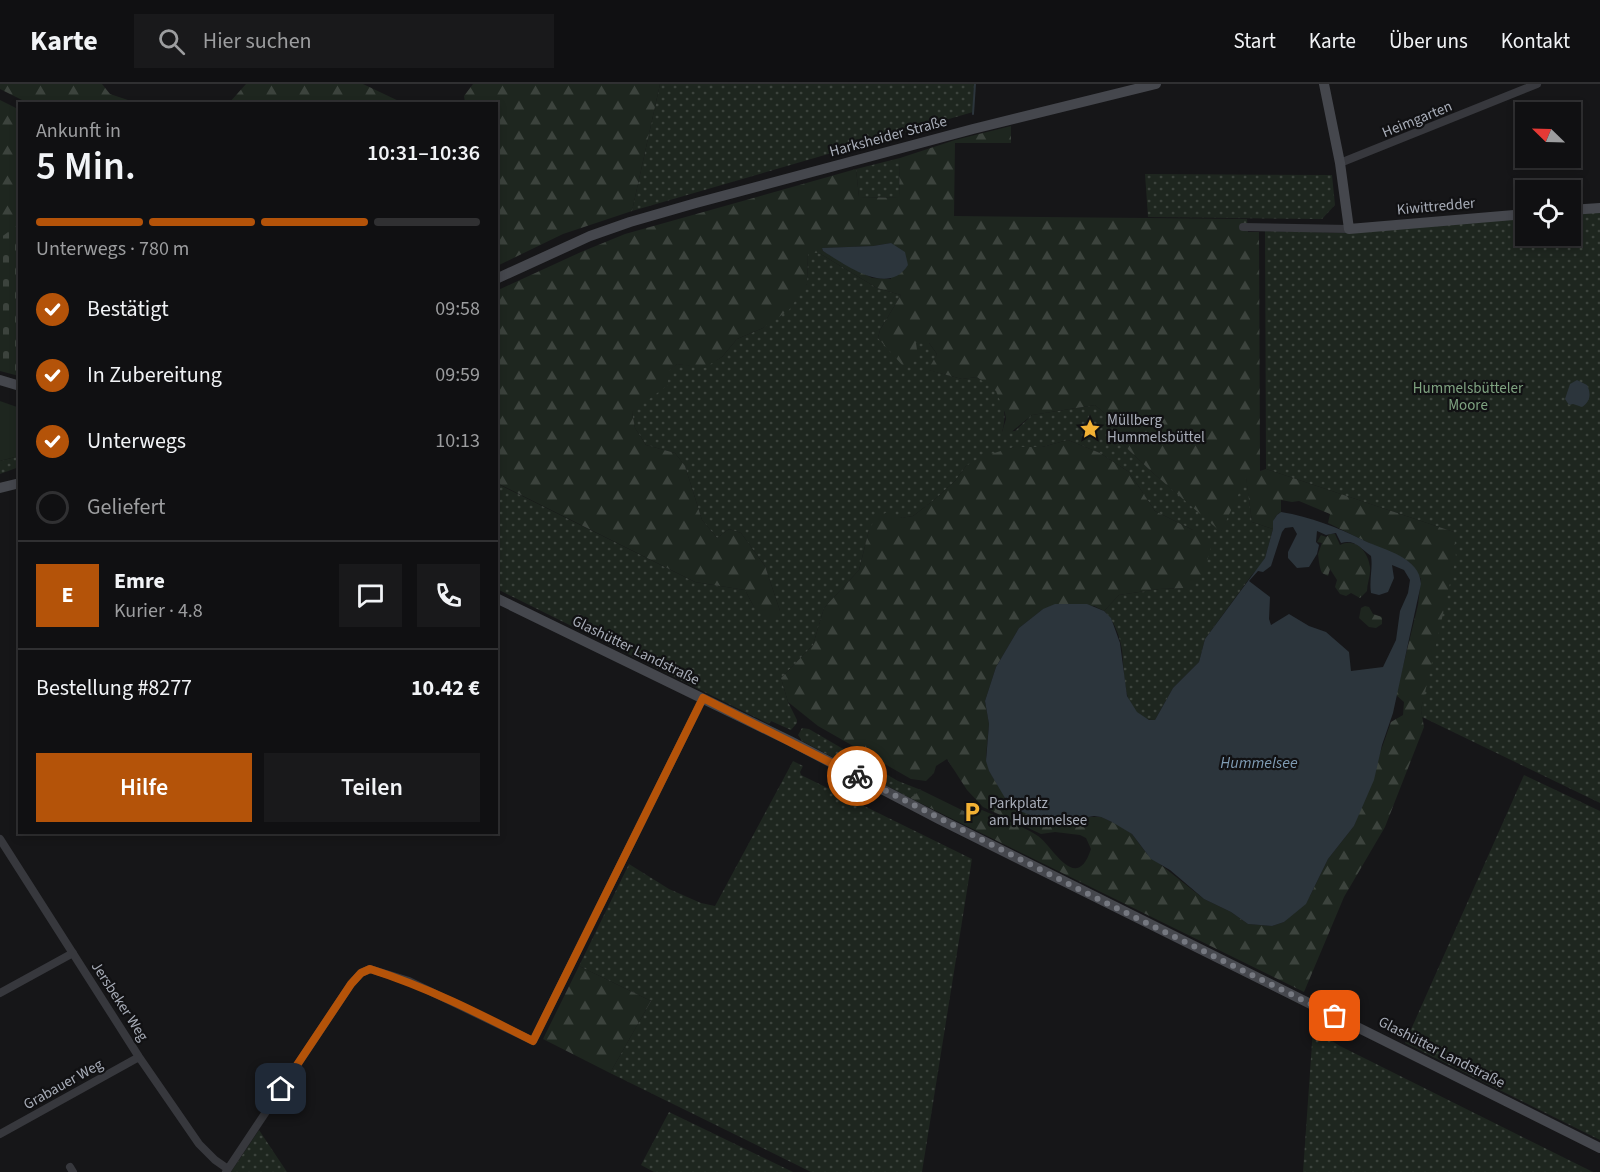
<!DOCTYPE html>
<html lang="de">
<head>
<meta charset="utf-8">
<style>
	body { margin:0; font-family:"Source Sans 3",sans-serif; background:#19191b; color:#f1f3f6; height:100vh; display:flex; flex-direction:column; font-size:22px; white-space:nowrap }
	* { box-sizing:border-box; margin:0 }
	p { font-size:20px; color:#9c9d9f }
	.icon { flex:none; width:33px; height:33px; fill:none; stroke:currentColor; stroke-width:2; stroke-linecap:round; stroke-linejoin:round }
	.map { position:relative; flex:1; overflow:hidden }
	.drawer { position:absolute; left:18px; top:18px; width:480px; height:732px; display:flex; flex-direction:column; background:#101012; border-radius:0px; box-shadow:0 3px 9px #0003,0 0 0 2px #303032 }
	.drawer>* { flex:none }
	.needle { width:39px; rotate:293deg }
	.controls { position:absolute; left:1515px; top:18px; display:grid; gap:12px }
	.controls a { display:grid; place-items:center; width:66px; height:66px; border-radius:0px; background:#101012; box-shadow:0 3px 9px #0003,0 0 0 2px #303032; font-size:30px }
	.pin { position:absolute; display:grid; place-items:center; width:51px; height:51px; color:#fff; margin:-26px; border-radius:12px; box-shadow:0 3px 9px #0006 }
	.courier { position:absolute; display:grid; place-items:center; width:60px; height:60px; margin:-30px; border:4px solid #b45309; border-radius:50%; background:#fff; color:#222; box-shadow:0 2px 8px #0007 }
	.headline em { font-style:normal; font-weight:600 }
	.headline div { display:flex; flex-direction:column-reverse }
	.headline { display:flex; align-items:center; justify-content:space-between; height:102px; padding:0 18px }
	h1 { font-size:39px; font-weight:600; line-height:45px }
	.bar { display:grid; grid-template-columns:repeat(4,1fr); gap:9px 6px; align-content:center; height:72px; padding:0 18px }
	.bar i { height:8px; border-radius:4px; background:#303032 }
	.bar .selected { background:#b45309 }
	.bar p { grid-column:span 4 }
	.line { display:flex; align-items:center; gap:15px; padding:0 18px; border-top:2px solid #303032 }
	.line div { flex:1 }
	.round { display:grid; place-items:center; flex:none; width:63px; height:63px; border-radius:0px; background:#19191b }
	ol { padding:0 18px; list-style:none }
	li { display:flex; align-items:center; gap:18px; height:66px }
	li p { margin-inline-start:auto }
	li .icon { padding:6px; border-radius:50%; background:#b45309; color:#fff; stroke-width:4 }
	li:last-child { color:#9c9d9f }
	li i { width:33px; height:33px; border:3px solid #303032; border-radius:50% }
	.primary-button { display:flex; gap:12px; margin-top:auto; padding:12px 18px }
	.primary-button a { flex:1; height:69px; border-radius:0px; background:#b45309; color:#fff; font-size:24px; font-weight:600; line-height:69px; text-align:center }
	.primary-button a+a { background:#19191b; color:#f1f3f6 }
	header { display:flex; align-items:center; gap:36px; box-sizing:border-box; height:84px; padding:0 30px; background:#101012; border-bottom:2px solid #303032 }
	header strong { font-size:28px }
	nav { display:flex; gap:33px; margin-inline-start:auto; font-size:21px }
	.search { width:420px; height:54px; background:#19191b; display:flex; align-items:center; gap:15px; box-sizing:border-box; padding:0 21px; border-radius:0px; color:#9c9d9f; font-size:22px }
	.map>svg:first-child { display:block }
	.grass { fill:url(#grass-dots) }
	.forest { fill:url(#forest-firs); fill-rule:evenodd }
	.cemetery { fill:url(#cemetery-stones) }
	.pitch { fill:#1e261f }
	.water { fill:#2c353c; fill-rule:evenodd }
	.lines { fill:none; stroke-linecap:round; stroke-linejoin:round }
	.stream { stroke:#2c353c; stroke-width:2 }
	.street { stroke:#37383d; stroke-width:8 }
	.secondary { stroke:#45474d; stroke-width:10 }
	.done { stroke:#757880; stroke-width:6; stroke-dasharray:0 10.8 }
	.route { stroke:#b45309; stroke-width:8 }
	.labels { text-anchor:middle; stroke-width:4.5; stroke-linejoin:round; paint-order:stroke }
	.street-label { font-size:15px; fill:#a8adb8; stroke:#111113 }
	.park-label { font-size:15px; fill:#7fa381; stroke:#111113 }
	.poi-label { font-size:15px; fill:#a8adb8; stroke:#111113; text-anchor:start }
	.water-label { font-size:16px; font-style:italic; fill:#7f9bb3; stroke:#111113 }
</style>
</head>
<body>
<header>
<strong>Karte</strong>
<div class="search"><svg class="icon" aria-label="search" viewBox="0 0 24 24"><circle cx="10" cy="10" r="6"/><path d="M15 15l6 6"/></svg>Hier suchen</div>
<nav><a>Start</a><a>Karte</a><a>Über uns</a><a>Kontakt</a></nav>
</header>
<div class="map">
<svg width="1600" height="1088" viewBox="0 0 1600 1088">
	<defs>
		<pattern id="grass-dots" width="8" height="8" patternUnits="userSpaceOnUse" patternTransform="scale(1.5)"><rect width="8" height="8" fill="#1e261f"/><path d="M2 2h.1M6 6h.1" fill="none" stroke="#3c433d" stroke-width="1.8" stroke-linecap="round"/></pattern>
		<pattern id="forest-firs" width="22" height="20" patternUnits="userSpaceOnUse" patternTransform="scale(1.5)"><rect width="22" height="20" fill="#1e261f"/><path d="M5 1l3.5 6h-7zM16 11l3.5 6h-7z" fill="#3c433d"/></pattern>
		<pattern id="cemetery-stones" width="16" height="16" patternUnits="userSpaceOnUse" patternTransform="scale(1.5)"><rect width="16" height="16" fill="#1e261f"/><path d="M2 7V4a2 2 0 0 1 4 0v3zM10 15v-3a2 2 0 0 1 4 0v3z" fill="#3c433d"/></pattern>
	</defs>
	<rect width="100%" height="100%" fill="#161618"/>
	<!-- grass -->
	<path class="grass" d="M660 0H974L973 28 632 127Z
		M900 74 899 114 859 113 856 85Z
		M1145 90 1332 91 1335 121 1322 135 1148 133Z
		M1600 128V719L1422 633 1421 626 1454 448 1266 385 1265 147 1350 149 1525 134 1526 152H1570L1571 130Z
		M808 169H819L877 204 901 211 880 246 878 254 883 259H929L937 270 929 286 962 295 977 293C982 297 992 301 996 307 1006 319 1006 335 1002 348L1015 347 1032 331 1095 321 1111 335 1114 352 1153 389 1221 447 1246 392 1252 438 1273 445 1265 474 1260 482 1251 492 1205 555 1199 578 1173 604 1155 636C1121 637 1125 587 1122 566 1120 553 1114 536 1104 527L1119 511 1159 505 1184 504 1193 446 1155 427 1129 388 1100 369 1068 356 1042 363H1014L966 382 955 397 934 416 913 432 900 434 869 446 859 486 824 524 813 561 781 594 788 618 797 636V639L791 646 771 637 769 640 497 505 496 399 695 498 745 506 754 523 780 527 765 482 741 449 729 445 717 454 702 436 685 382 675 369 646 361 635 344 632 328 668 287 677 280 704 283 722 273 737 255 763 244 807 200Z
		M19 372V383L0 390V377Z
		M802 644 809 645 898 697 921 706 910 714 802 657 798 651Z
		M793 677 803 682 800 688 801 691 972 775 922 1088H811L610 989 651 917 579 882 629 780 669 805 701 819 715 822Z
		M1524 691 1600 727V1056L1405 959Z
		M1313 945 1340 962 1593 1088H1303Z
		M669 1028 793 1088H654L641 1081Z
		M259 1046 287 1088H231Z"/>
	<!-- forest -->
	<path class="forest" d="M0 0H102L110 10 137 19H28L0 5Z
		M246 0H363L403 19H229Z
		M473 0H660L632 127 563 150 497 182 496 20 465 19 464 12Z
		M0 16 20 26 19 145 0 157Z
		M1011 42V59H955L954 132 1247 135 1248 148H1259L1260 387 1266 385 1454 448 1456 473 1421 626 1424 643 1385 743 1344 813 1304 908 910 714 921 706 972 731 982 726C1000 734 1021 741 1038 752 1052 761 1076 811 1091 765L1086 754 1080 751 1055 748 1041 750 983 723 967 706 947 675 936 682 934 689 926 697 911 695 818 642 788 618 781 594 813 561 824 524 859 486 869 446 875 435 887 428 900 434 913 432 934 416 955 397 966 382 981 373 1014 363H1042L1068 356 1100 369 1129 388 1155 427 1193 446 1211 463 1203 491 1184 504 1159 505 1119 511 1104 527 1094 522 1043 525 1019 544 996 583 985 617 989 640 986 672 989 687 1010 720 1031 732 1045 737 1059 738 1082 733H1101L1119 741 1132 750 1147 770 1204 815 1231 828 1248 840 1272 842 1284 838 1310 812 1328 775 1354 742 1391 638 1403 631 1404 618 1396 611 1418 521 1421 495 1410 479 1328 439 1330 430 1299 417 1292 418 1281 416V428C1274 432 1273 437 1273 445L1252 438 1246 394 1221 448 1153 389 1114 352 1111 335 1095 321 1032 331 1004 354 1002 348 1006 335 1005 329 996 307 977 293 962 295 928 286 937 270 929 259H916L918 273 911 281 903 282 878 254 880 246 901 211 877 204 819 169H808L807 200 789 226 763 244 737 255 722 273 704 284 677 280 668 288V301L632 328 635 344 646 361 675 369 685 382 702 436 717 454 729 445 741 449 765 482 780 527 770 535 754 523 745 506 695 498 497 399 496 207 581 168 625 150 856 85 859 113 899 114 900 74 955 56ZM891 159V195L872 194 823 167 822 164 873 162Z
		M1330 450H1335L1340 461C1355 453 1368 467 1370 483 1371 491 1367 499 1367 507L1360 514 1351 509 1346 512 1340 510 1335 503 1337 496 1330 485 1328 492 1322 489C1319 482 1319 477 1318 470L1322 459 1317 458 1321 451 1326 453Z
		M1365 522 1369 523 1373 530 1382 533V540L1376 544 1369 543 1359 534 1361 524Z
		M579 882 651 917 610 989 543 955Z"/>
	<!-- cemetery -->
	<path class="cemetery" d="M19 140V292L0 287V154Z"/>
	<!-- pitch -->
	<path class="pitch" d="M0 317 20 324 19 372 0 377Z"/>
	<!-- water -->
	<path class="water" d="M891 159 905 168 908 181C888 213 846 181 823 167L822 164 873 162Z
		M1577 296 1587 301C1591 309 1591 317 1582 323L1573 320 1569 321 1565 315 1570 300Z
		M1281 428C1311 433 1337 443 1365 457 1384 466 1420 473 1421 500L1393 629 1382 661 1374 696 1354 742 1328 775 1306 820 1284 838 1272 842 1248 840 1231 828 1204 815 1170 786 1151 775 1132 750 1112 738 1101 733 1094 732 1059 738 1045 737 1020 727 1005 714 989 687 986 677 989 640 985 617 996 583 1019 544 1043 525 1055 520H1087L1104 527 1111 534 1120 559 1127 612 1137 628 1149 636H1155L1173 604 1199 578 1205 555 1265 474 1273 445V437L1277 431ZM1293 443 1297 450 1288 468V474L1297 484 1309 483 1317 470 1319 461 1316 458 1317 447 1326 451 1336 449 1341 459C1355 455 1360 464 1371 472 1373 484 1369 496 1371 509L1379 511 1388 508 1394 494 1392 481 1404 486 1410 496 1408 509 1400 527 1396 556 1383 583 1351 587 1349 568 1326 548 1309 542 1289 530 1271 541 1269 535 1270 513 1249 497 1258 487 1263 488 1271 482 1282 448 1285 444Z"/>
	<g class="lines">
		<!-- stream -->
		<path class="stream" d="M973 30 975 0"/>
		<!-- street -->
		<path class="street" d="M1340 79 1537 0
			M1243 143 1349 145
			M0 755 139 973 199 1060 215 1076 228 1085
			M0 909 73 869
			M0 1050 139 973
			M70 1083 73 1088
			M226 1088 351 900 361 889 370 885 409 897 533 957 703 614"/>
		<!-- secondary -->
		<path class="secondary" d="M1324 0 1340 79 1349 145 1526 130
			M1570 126 1600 124
			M496 195 590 152 630 138 696 119 973 45 1156 0
			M0 296 20 302
			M0 404 20 399
			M496 514 790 657 939 735 1600 1064"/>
	</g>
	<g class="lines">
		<!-- done -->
		<path class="done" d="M857 692 1104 818 1335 932"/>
		<!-- route -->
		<path class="route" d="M281 1005 351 900 361 889 370 885C427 903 480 930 533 957L703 614 857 692"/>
	</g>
	<!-- icons -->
	<defs>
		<g id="sight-bare" transform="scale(1.62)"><path d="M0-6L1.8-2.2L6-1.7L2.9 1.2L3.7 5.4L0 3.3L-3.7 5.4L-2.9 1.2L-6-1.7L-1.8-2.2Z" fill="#f2b134" stroke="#111113" stroke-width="2.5" paint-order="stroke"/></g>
		<g id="parking-bare" transform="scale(1.62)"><path d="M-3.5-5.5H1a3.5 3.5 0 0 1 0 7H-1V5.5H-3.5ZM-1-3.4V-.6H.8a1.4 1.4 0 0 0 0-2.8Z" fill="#f2b134" stroke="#111113" stroke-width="2.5" paint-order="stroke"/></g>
	</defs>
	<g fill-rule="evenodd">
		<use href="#sight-bare" x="1090" y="345"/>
		<use href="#parking-bare" x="972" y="728"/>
	</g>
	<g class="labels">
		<!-- street labels -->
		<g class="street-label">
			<text transform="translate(1417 35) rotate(-22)" y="5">Heimgarten</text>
			<text transform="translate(888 52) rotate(-15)" y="5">Harksheider Straße</text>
			<text transform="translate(1436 122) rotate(-5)" y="5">Kiwittredder</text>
			<text transform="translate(636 566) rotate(26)" y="5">Glashütter Landstraße</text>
			<text transform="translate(120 917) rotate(57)" y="5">Jersbeker Weg</text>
			<text transform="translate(1442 968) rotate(27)" y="5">Glashütter Landstraße</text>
			<text transform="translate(63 1000) rotate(-29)" y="5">Grabauer Weg</text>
		</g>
		<!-- park labels -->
		<g class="park-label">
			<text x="1468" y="309">Hummelsbütteler<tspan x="1468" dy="17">Moore</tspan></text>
		</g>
		<!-- poi labels -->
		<g class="poi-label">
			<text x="1107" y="341">Müllberg<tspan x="1107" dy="17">Hummelsbüttel</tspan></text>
			<text x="989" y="724">Parkplatz<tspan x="989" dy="17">am Hummelsee</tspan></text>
		</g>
		<!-- water labels -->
		<g class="water-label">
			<text x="1259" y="684">Hummelsee</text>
		</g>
	</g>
</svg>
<div class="controls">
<a><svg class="needle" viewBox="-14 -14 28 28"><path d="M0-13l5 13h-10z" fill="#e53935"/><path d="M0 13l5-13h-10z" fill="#9c9d9f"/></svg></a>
<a><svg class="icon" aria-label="locate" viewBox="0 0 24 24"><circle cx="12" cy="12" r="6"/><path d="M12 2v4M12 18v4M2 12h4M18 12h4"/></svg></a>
</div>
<div class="pin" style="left:1335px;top:932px;background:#ea580c"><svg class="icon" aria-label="bag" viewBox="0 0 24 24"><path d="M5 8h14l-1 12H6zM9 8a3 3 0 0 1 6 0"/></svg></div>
<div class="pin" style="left:281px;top:1005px;background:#1f2937"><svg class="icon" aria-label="home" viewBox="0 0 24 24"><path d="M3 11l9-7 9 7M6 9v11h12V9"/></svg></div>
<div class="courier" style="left:857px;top:692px"><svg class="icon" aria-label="bike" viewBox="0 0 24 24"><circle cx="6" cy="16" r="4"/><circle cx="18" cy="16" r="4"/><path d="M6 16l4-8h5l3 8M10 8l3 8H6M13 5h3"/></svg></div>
<section class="drawer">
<div class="headline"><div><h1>5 Min.</h1><p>Ankunft in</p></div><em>10:31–10:36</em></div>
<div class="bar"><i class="selected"></i><i class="selected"></i><i class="selected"></i><i></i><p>Unterwegs · 780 m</p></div>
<ol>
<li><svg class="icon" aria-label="check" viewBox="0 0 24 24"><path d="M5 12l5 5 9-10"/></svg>Bestätigt<p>09:58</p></li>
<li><svg class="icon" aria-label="check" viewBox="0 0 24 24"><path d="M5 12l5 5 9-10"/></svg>In Zubereitung<p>09:59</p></li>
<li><svg class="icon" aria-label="check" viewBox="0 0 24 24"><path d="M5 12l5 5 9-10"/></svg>Unterwegs<p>10:13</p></li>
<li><i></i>Geliefert</li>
</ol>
<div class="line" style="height:108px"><b class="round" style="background:#b45309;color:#fff">E</b><div><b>Emre</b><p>Kurier · 4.8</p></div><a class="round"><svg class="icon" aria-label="chat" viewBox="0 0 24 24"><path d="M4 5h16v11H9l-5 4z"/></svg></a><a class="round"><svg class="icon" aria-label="phone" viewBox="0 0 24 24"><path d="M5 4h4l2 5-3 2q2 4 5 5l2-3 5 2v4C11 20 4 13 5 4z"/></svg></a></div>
<div class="line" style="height:78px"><div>Bestellung #8277</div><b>10.42 €</b></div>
<div class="primary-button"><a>Hilfe</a><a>Teilen</a></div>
</section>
</div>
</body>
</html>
